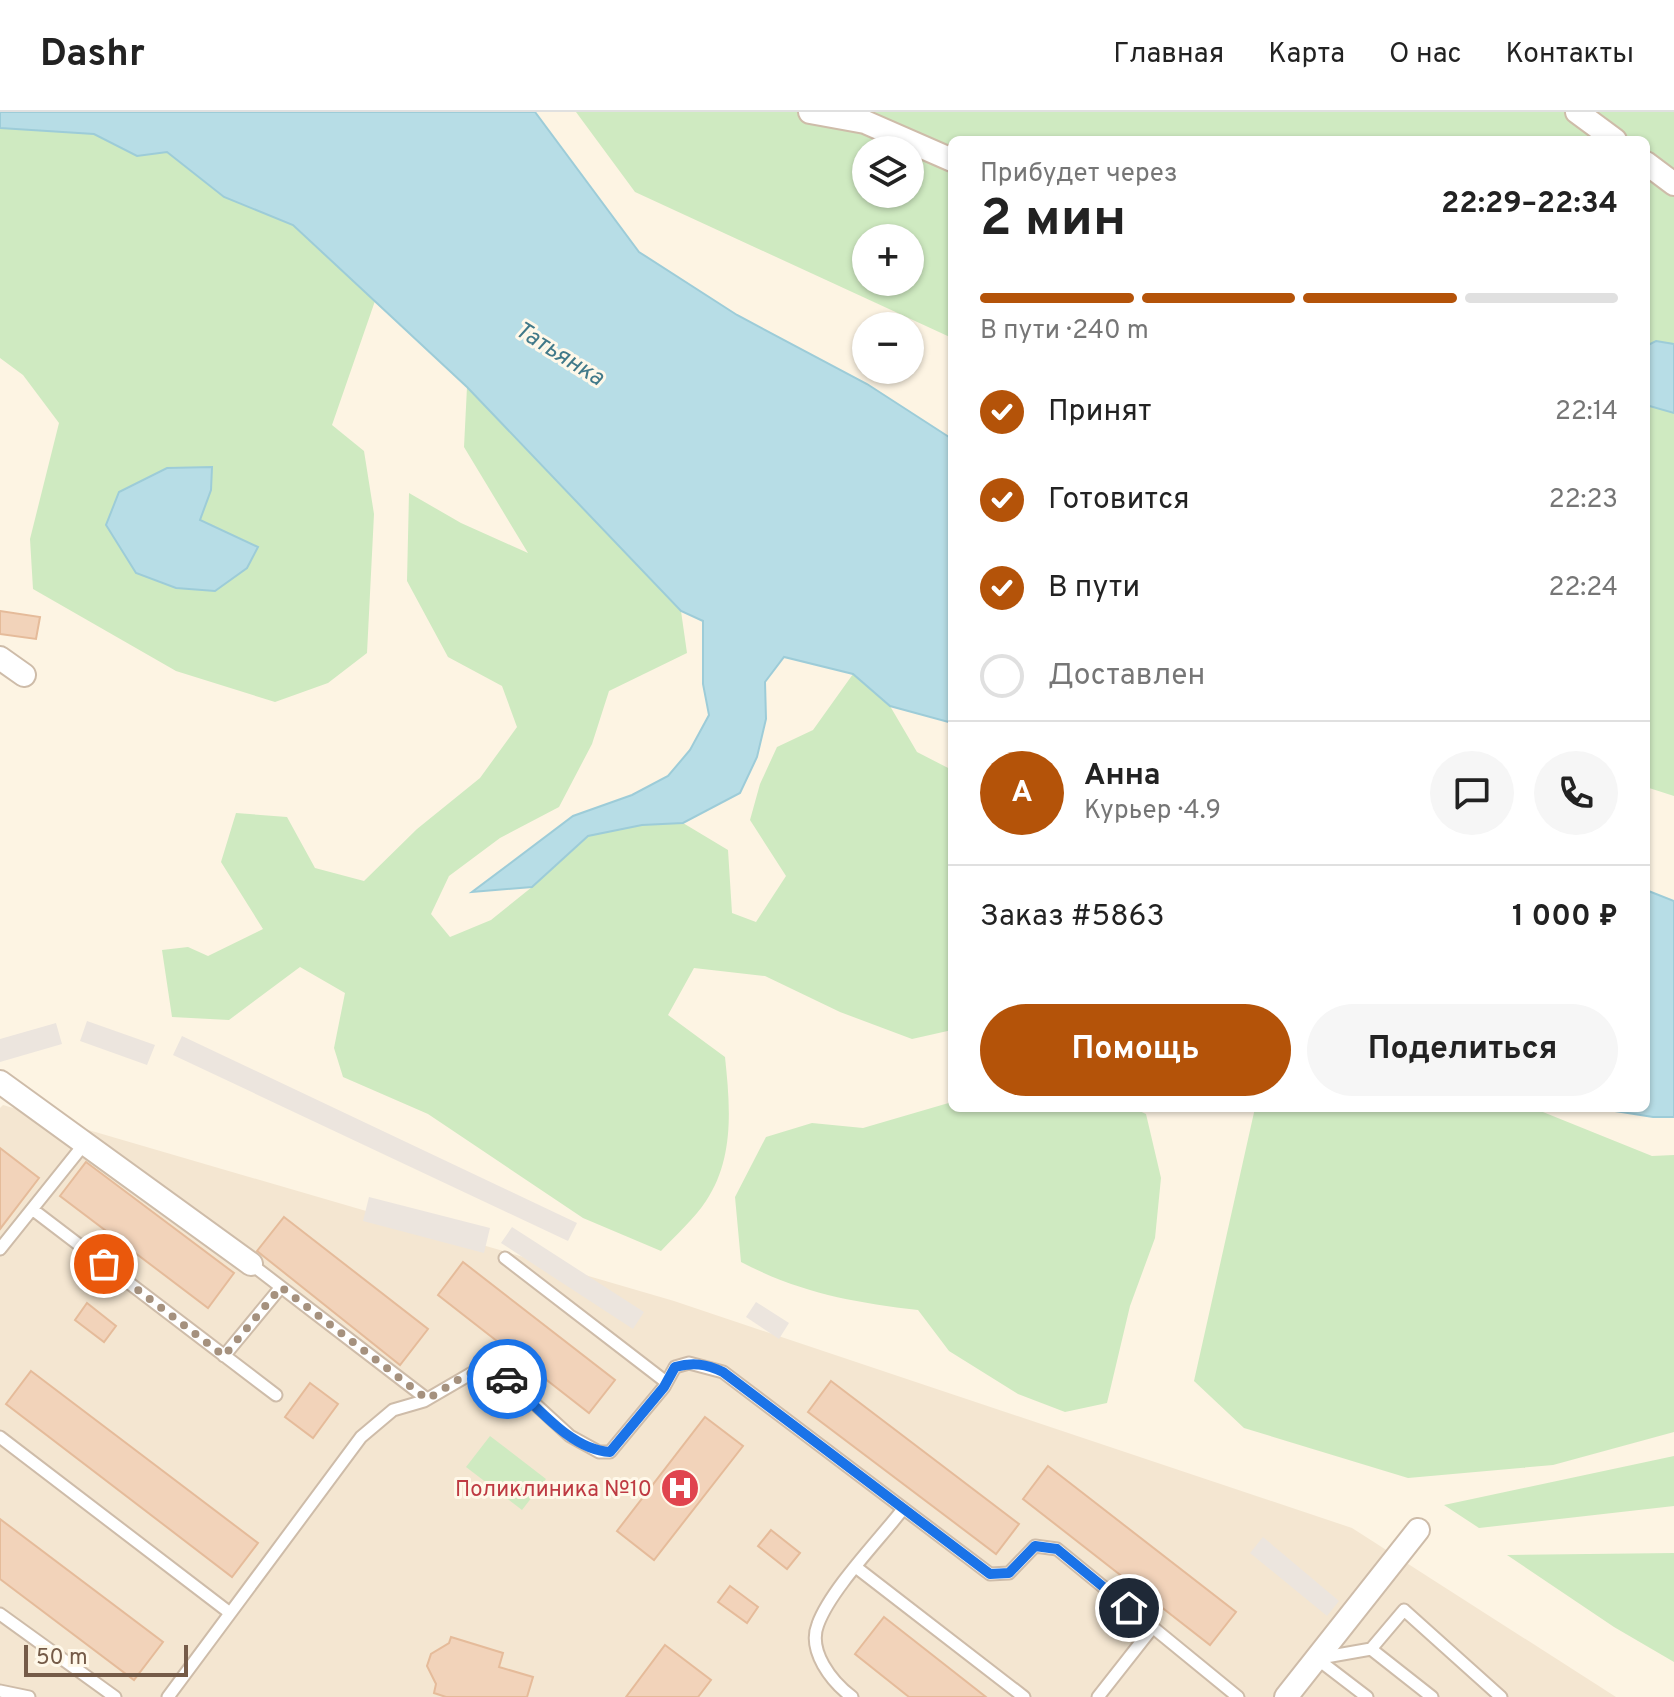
<!DOCTYPE html>
<html lang="ru">
<head>
<meta charset="utf-8">
<style>
	body { margin:0; font-family:Overpass,sans-serif; background:#f6f6f6; color:#222; height:100vh; display:flex; flex-direction:column; font-size:30px; white-space:nowrap }
	* { box-sizing:border-box; margin:0 }
	p { font-size:26px; color:#767676 }
	.icon { flex:none; width:44px; height:44px; fill:none; stroke:currentColor; stroke-width:2; stroke-linecap:round; stroke-linejoin:round }
	.map { position:relative; flex:1; overflow:hidden }
	.sheet { position:absolute; left:948px; top:24px; width:702px; height:976px; display:flex; flex-direction:column; background:#fff; border-radius:12px; box-shadow:0 2px 6px #0004 }
	.sheet>* { flex:none }
	.controls { position:absolute; left:852px; top:24px; display:grid; gap:16px }
	.controls a { display:grid; place-items:center; width:72px; height:72px; border-radius:50%; background:#fff; box-shadow:0 2px 6px #0004; font-size:40px }
	.scale { position:absolute; left:24px; bottom:20px; width:164px; box-sizing:border-box; padding-left:8px; border:4px solid #755b48; border-top:0; font-size:22px; line-height:28px; white-space:nowrap; color:#755b48; -webkit-text-stroke:6px #fff8e9; paint-order:stroke }
	.pin { position:absolute; display:grid; place-items:center; width:68px; height:68px; color:#fff; margin:-34px; border:4px solid #fff; border-radius:50%; box-shadow:0 2px 8px #0007 }
	.courier { position:absolute; display:grid; place-items:center; width:80px; height:80px; margin:-40px; border:6px solid #1a73e8; border-radius:50%; background:#fff; color:#222; box-shadow:0 2px 10px #0007 }
	.head em { font-style:normal; font-weight:700 }
	.head div { display:flex; flex-direction:column-reverse }
	.head { display:flex; align-items:center; justify-content:space-between; height:136px; padding:0 32px }
	h1 { font-size:52px; font-weight:700; line-height:60px }
	.bar { display:grid; grid-template-columns:repeat(4,1fr); gap:12px 8px; align-content:center; height:96px; padding:0 32px }
	.bar i { height:10px; border-radius:6px; background:#e0e0e0 }
	.bar .selected { background:#b45309 }
	.bar p { grid-column:span 4 }
	.line { display:flex; align-items:center; gap:20px; padding:0 32px; border-top:2px solid #e0e0e0 }
	.line div { flex:1 }
	.round { display:grid; place-items:center; flex:none; width:84px; height:84px; border-radius:42px; background:#f6f6f6 }
	ol { padding:0 32px; list-style:none }
	li { display:flex; align-items:center; gap:24px; height:88px }
	li p { margin-inline-start:auto }
	li .icon { padding:8px; border-radius:50%; background:#b45309; color:#fff; stroke-width:4 }
	li:last-child { color:#767676 }
	li i { width:44px; height:44px; border:4px solid #e0e0e0; border-radius:50% }
	.action { display:flex; gap:16px; margin-top:auto; padding:16px 32px }
	.action a { flex:1; height:92px; border-radius:48px; background:#b45309; color:#fff; font-size:32px; font-weight:700; line-height:92px; text-align:center }
	.action a+a { background:#f6f6f6; color:#222 }
	header { display:flex; align-items:center; gap:48px; box-sizing:border-box; height:112px; padding:0 40px; background:#fff; border-bottom:2px solid #e0e0e0 }
	header strong { font-size:38px }
	nav { display:flex; gap:44px; margin-inline-start:auto; font-size:28px }
	.map>svg:first-child { display:block }
	.residential { fill:#f4e6d1 }
	.industrial { fill:#ece5de }
	.green { fill:#cfeac1; fill-rule:evenodd }
	.water { fill:#b7dde6; stroke:#9dccd8; stroke-width:2 }
	.building { fill:#f2d3ba; stroke:#e5bb9a; stroke-width:2 }
	.lines { fill:none; stroke-linecap:round; stroke-linejoin:round }
	.lane-casing { stroke:#cebca9; stroke-width:15 }
	.street-casing { stroke:#cebca9; stroke-width:26 }
	.lane { stroke:#fff; stroke-width:11 }
	.street { stroke:#fff; stroke-width:22 }
	.done { stroke:#a5917e; stroke-width:8; stroke-dasharray:0 14.4 }
	.route { stroke:#1a73e8; stroke-width:10 }
	.labels { text-anchor:middle; stroke-width:6; stroke-linejoin:round; paint-order:stroke }
	.health-label { font-size:22px; fill:#be3a42; stroke:#fff8e9; text-anchor:end }
	.water-label { font-size:24px; font-style:italic; fill:#417989; stroke:#fff8e9 }
</style>
</head>
<body>
<header>
<strong>Dashr</strong>
<nav><a>Главная</a><a>Карта</a><a>О нас</a><a>Контакты</a></nav>
</header>
<div class="map">
<svg width="1674" height="1585" viewBox="0 0 1674 1585">
	<rect width="100%" height="100%" fill="#fdf4e3"/>
	<!-- residential -->
	<path class="residential" d="M3 993 674 1189 1352 1416 1616 1585H0V996Z"/>
	<!-- industrial -->
	<path class="industrial" d="M87 909 155 933 147 953 80 929Z
		M56 911 62 932 0 950V927Z
		M182 924 577 1111 568 1129 173 943Z
		M369 1085 490 1116 484 1141 363 1109Z
		M512 1115 644 1200 633 1217 501 1131Z
		M756 1190 789 1211 779 1227 746 1205Z
		M1263 1425 1339 1489 1327 1504 1250 1441Z"/>
	<!-- green -->
	<path class="green" d="M576 0H1674V684L1646 675V28H952V226L635 80ZM866 38H910V82H866ZM866 126H910V170H866Z
		M0 16 94 22 137 44 167 40 224 85 293 113 375 189 332 313 364 339 374 402 367 541 328 571 275 590 176 559 33 477 30 427 59 311 23 263 0 246Z
		M467 275 681 499 687 541 609 579 592 632 559 695 500 726 449 764 431 802 450 825 491 808 532 775 588 724 642 713 683 711 728 738 732 801 756 810 786 764 750 708 760 672 777 635 813 618 853 562 890 594 917 640 952 658V918L912 927 840 900 765 864 694 856 668 903 725 945C730 993 735 1046 706 1089 694 1107 676 1123 661 1139L583 1106 428 1002 343 965 334 936 345 881 300 855 229 908 172 905 162 838 188 835 208 844 263 817 221 750 236 701 287 705 315 756 364 769 417 717 480 666 517 615 502 574 448 545 407 469 409 381 461 411 528 441 464 335Z
		M952 990V996H1133L1146 1002 1161 1066 1155 1126 1130 1194 1107 1291 1065 1300 1018 1282 949 1239 918 1198C852 1190 801 1181 741 1150L735 1085 766 1025 812 1011 863 1016Z
		M1255 996H1533L1652 1044 1674 1043V1320L1553 1353 1408 1366 1244 1316 1194 1269Z
		M490 1324 546 1367 522 1398 466 1355Z
		M1674 1344V1394L1479 1416 1444 1393Z
		M1674 1441V1550L1614 1515 1507 1443Z"/>
	<!-- water -->
	<path class="water" d="M0 0H535L639 140 737 203 867 272 952 327V611L890 594 853 562 784 545 765 570 766 607 757 645 740 681 683 711 642 713 588 724 532 775 472 780 573 704 632 683 668 664 690 638 709 603 703 572V509L681 499 467 275 293 113 224 85 167 40 137 44 94 22 0 16Z
		M1656 229 1674 232V301L1646 293V234Z
		M212 355 211 378 200 408 258 435 247 456 215 479 176 476 136 461 106 413 119 380 167 356Z
		M1646 778 1674 789V1005H1653L1596 996H1646Z"/>
	<!-- building -->
	<path class="building" d="M0 499 40 505 36 527 0 522Z
		M0 1036 39 1066 0 1117Z
		M86 1050 234 1161 208 1196 60 1084Z
		M284 1105 428 1217 400 1253 257 1139Z
		M463 1150 615 1268 589 1301 438 1183Z
		M87 1191 116 1214 104 1230 75 1208Z
		M31 1259 258 1431 232 1465 6 1292Z
		M831 1269 1019 1412 996 1442 808 1300Z
		M310 1271 338 1292 313 1326 285 1305Z
		M705 1305 743 1334 654 1448 617 1419Z
		M1048 1354 1236 1500 1210 1533 1023 1387Z
		M0 1407 163 1530 134 1568 0 1467Z
		M771 1418 800 1441 787 1457 758 1434Z
		M730 1474 758 1495 747 1511 718 1490Z
		M884 1505 986 1585H909L855 1542Z
		M451 1525 503 1541 499 1555 533 1565 527 1585H446L434 1581 436 1572 427 1554 431 1542 449 1531Z
		M665 1533 711 1568 698 1585H626Z"/>
	<g class="lines">
		<!-- lane casing -->
		<g class="lane-casing">
			<path id="lane" d="M32 1097 276 1283
				M0 1137 85 1031
				M505 1146 666 1270
				M251 1152 427 1287
				M224 1244 281 1175
				M0 1325 230 1501
				M857 1456 1024 1585
				M0 1502 115 1585
				M1371 1537 1404 1498 1501 1585
				M1316 1546 1367 1585
				M1320 1546 1371 1537 1432 1585
				M0 1579 29 1585
				M168 1585 361 1325 393 1298 424 1289 479 1257 499 1259 570 1324 599 1340H610L664 1275 675 1255 689 1251 723 1260 990 1462 1009 1461 1035 1434 1057 1437 1238 1585
				M852 1585C832 1570 807 1539 818 1512 831 1477 879 1428 903 1397
				M1098 1585 1153 1515"/>
		</g>
		<!-- street casing -->
		<g class="street-casing">
			<path id="street" d="M810 0 865 10 952 48
				M1577 0 1615 28
				M1646 51 1674 72
				M0 546 24 563
				M0 970 251 1152
				M1286 1585 1418 1418"/>
		</g>
		<!-- lane -->
		<use href="#lane" class="lane"/>
		<!-- street -->
		<use href="#street" class="street"/>
	</g>
	<g class="lines">
		<!-- done -->
		<path class="done" d="M104 1152 224 1244 281 1175 427 1287C452 1275 481 1242 507 1267"/>
		<!-- route -->
		<path class="route" d="M507 1267C535 1292 570 1338 610 1340L664 1275 675 1255C693 1250 706 1252 723 1260L990 1462 1009 1461 1035 1434 1057 1437 1129 1496"/>
	</g>
	<!-- icons -->
	<defs>
		<g id="hospital-disc" transform="scale(2)"><circle r="9.5" fill="#e0444e" stroke="#fff8e9"/><path d="M-5-5h3v3.5h4V-5h3V5h-3V1.5h-4V5h-3Z" fill="#fff"/></g>
	</defs>
	<g fill-rule="evenodd">
		<use href="#hospital-disc" x="680" y="1376"/>
	</g>
	<g class="labels">
		<!-- health labels -->
		<g class="health-label">
			<text x="652" y="1384">Поликлиника №10</text>
		</g>
		<!-- water labels -->
		<g class="water-label">
			<text transform="translate(560 241) rotate(32)" y="8">Татьянка</text>
		</g>
	</g>
</svg>
<div class="controls">
<a><svg class="icon" aria-label="layers" viewBox="0 0 24 24"><path d="M12 4l9 5-9 5-9-5zM3 14l9 5 9-5"/></svg></a>
<a>+</a>
<a>−</a>
</div>
<div class="scale">50 m</div>
<div class="pin" style="left:104px;top:1152px;background:#ea580c"><svg class="icon" aria-label="bag" viewBox="0 0 24 24"><path d="M5 8h14l-1 12H6zM9 8a3 3 0 0 1 6 0"/></svg></div>
<div class="pin" style="left:1129px;top:1496px;background:#1f2937"><svg class="icon" aria-label="home" viewBox="0 0 24 24"><path d="M3 11l9-7 9 7M6 9v11h12V9"/></svg></div>
<div class="courier" style="left:507px;top:1267px"><svg class="icon" aria-label="car" viewBox="0 0 24 24"><path d="M5 17H2v-5l4-1 3-4h7l3 4 3 1v5h-3M9 17h6M6 11h13"/><circle cx="7" cy="17" r="2"/><circle cx="17" cy="17" r="2"/></svg></div>
<section class="sheet">
<div class="head"><div><h1>2 мин</h1><p>Прибудет через</p></div><em>22:29–22:34</em></div>
<div class="bar"><i class="selected"></i><i class="selected"></i><i class="selected"></i><i></i><p>В пути · 240 m</p></div>
<ol>
<li><svg class="icon" aria-label="check" viewBox="0 0 24 24"><path d="M5 12l5 5 9-10"/></svg>Принят<p>22:14</p></li>
<li><svg class="icon" aria-label="check" viewBox="0 0 24 24"><path d="M5 12l5 5 9-10"/></svg>Готовится<p>22:23</p></li>
<li><svg class="icon" aria-label="check" viewBox="0 0 24 24"><path d="M5 12l5 5 9-10"/></svg>В пути<p>22:24</p></li>
<li><i></i>Доставлен</li>
</ol>
<div class="line" style="height:144px"><b class="round" style="background:#b45309;color:#fff">А</b><div><b>Анна</b><p>Курьер · 4.9</p></div><a class="round"><svg class="icon" aria-label="chat" viewBox="0 0 24 24"><path d="M4 5h16v11H9l-5 4z"/></svg></a><a class="round"><svg class="icon" aria-label="phone" viewBox="0 0 24 24"><path d="M5 4h4l2 5-3 2q2 4 5 5l2-3 5 2v4C11 20 4 13 5 4z"/></svg></a></div>
<div class="line" style="height:104px"><div>Заказ #5863</div><b>1 000 ₽</b></div>
<div class="action"><a>Помощь</a><a>Поделиться</a></div>
</section>
</div>
</body>
</html>
